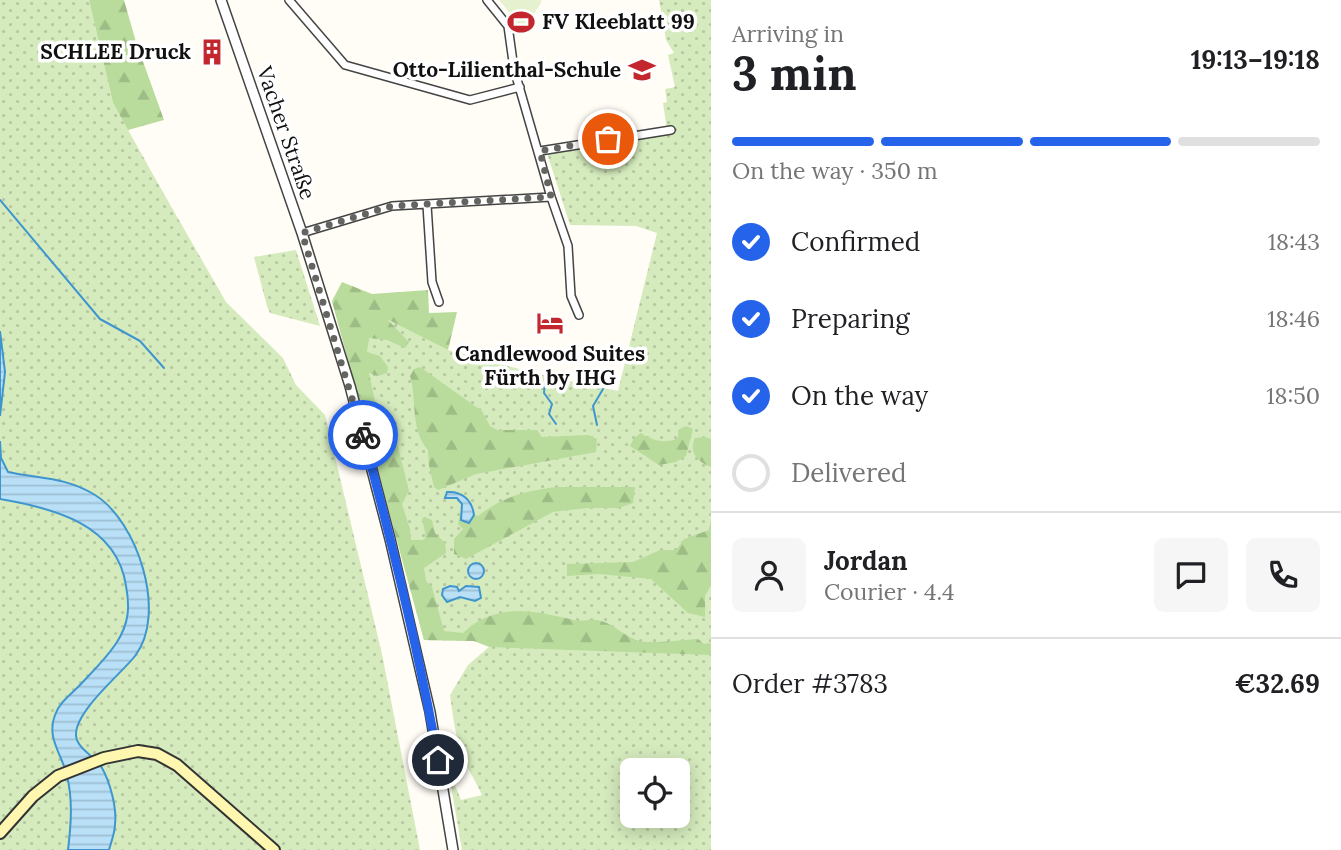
<!DOCTYPE html>
<html lang="en">
<head>
<meta charset="utf-8">
<style>
	body { margin:0; font-family:Lora,serif; background:#f6f6f6; color:#202124; height:100vh; display:flex; flex-direction:column; font-size:26px; white-space:nowrap }
	* { box-sizing:border-box; margin:0 }
	p { font-size:23px; color:#757577 }
	.icon { flex:none; width:38px; height:38px; fill:none; stroke:currentColor; stroke-width:2; stroke-linecap:round; stroke-linejoin:round }
	.map { position:relative; flex:1; overflow:hidden }
	.side { display:flex; flex-direction:column; background:#fff; width:630px }
	.side>* { flex:none }
	.controls { position:absolute; left:620px; top:758px; display:grid; gap:14px }
	.controls a { display:grid; place-items:center; width:70px; height:70px; border-radius:10px; background:#fff; box-shadow:0 4px 18px #0003; font-size:35px }
	.pin { position:absolute; display:grid; place-items:center; width:60px; height:60px; color:#fff; margin:-30px; border:4px solid #fff; border-radius:50%; box-shadow:0 2px 7px #0007 }
	.courier { position:absolute; display:grid; place-items:center; width:70px; height:70px; margin:-35px; border:5px solid #2563eb; border-radius:50%; background:#fff; color:#222; box-shadow:0 2px 9px #0007 }
	.overview em { font-style:normal; font-weight:800 }
	.overview div { display:flex; flex-direction:column-reverse }
	.overview { display:flex; align-items:center; justify-content:space-between; height:119px; padding:0 21px }
	h1 { font-size:46px; font-weight:800; line-height:52px }
	.bar { display:grid; grid-template-columns:repeat(4,1fr); gap:10px 7px; align-content:center; height:84px; padding:0 21px }
	.bar i { height:9px; border-radius:5px; background:#e0e0e0 }
	.bar .active { background:#2563eb }
	.bar p { grid-column:span 4 }
	.line { display:flex; align-items:center; gap:18px; padding:0 21px; border-top:2px solid #e0e0e0 }
	.line div { flex:1 }
	.round { display:grid; place-items:center; flex:none; width:74px; height:74px; border-radius:10px; background:#f6f6f6 }
	ol { padding:0 21px; list-style:none }
	li { display:flex; align-items:center; gap:21px; height:77px }
	li p { margin-inline-start:auto }
	li .icon { padding:7px; border-radius:50%; background:#2563eb; color:#fff; stroke-width:4 }
	li:last-child { color:#757577 }
	li i { width:38px; height:38px; border:4px solid #e0e0e0; border-radius:50% }
	main { display:flex; flex:1; min-height:0 }
	.map>svg:first-child { display:block }
	.grass { fill:url(#grass-dots); fill-rule:evenodd }
	.forest { fill:url(#forest-firs) }
	.pitch { fill:#e6f2cf }
	.water { fill:url(#water-rules); stroke:#3f96cf; stroke-width:2 }
	.lines { fill:none; stroke-linecap:round; stroke-linejoin:round }
	.stream { stroke:#3f96cf; stroke-width:2 }
	.minor-casing { stroke:#444; stroke-width:10 }
	.tertiary-casing { stroke:#444; stroke-width:12 }
	.secondary-casing { stroke:#333; stroke-width:14 }
	.minor { stroke:#fff; stroke-width:7 }
	.tertiary { stroke:#fff; stroke-width:9 }
	.secondary { stroke:#fff6b0; stroke-width:10 }
	.done { stroke:#646461; stroke-width:7; stroke-dasharray:0 12.6 }
	.route { stroke:#2563eb; stroke-width:9 }
	.labels { text-anchor:middle; stroke-width:7; stroke-linejoin:round; paint-order:stroke }
	.poi-label { font-size:21px; font-weight:bold; fill:#111; stroke:#fff; text-anchor:end }
	.street-label { font-size:21px; fill:#111; stroke:#fff }
</style>
</head>
<body>
<main>
<div class="map">
<svg width="711" height="850" viewBox="0 0 711 850">
	<defs>
		<pattern id="grass-dots" width="8" height="8" patternUnits="userSpaceOnUse" patternTransform="scale(1.75)"><rect width="8" height="8" fill="#d5ebbd"/><path d="M2 2h.1M6 6h.1" fill="none" stroke="#b6c8a1" stroke-width="1.8" stroke-linecap="round"/></pattern>
		<pattern id="forest-firs" width="22" height="20" patternUnits="userSpaceOnUse" patternTransform="scale(1.75)"><rect width="22" height="20" fill="#b9dc9c"/><path d="M5 1l3.5 6h-7zM16 11l3.5 6h-7z" fill="#9ebc85"/></pattern>
		<pattern id="water-rules" width="6" height="5" patternUnits="userSpaceOnUse" patternTransform="scale(1.75)"><rect width="6" height="5" fill="#b9e0f7"/><path d="M0 2.5h6" fill="none" stroke="#9ebfd3"/></pattern>
	</defs>
	<rect width="100%" height="100%" fill="#fffdf5"/>
	<!-- grass -->
	<path class="grass" d="M0 0H89L113 103 164 194 226 302 283 358 296 385 325 415 382 654 420 850H0Z
		M659 0H711V850H462L448 768 461 800 482 795C477 783 469 772 464 760 456 740 453 717 450 695L468 665 489 647 474 641 424 640 332 301 385 317 448 350 538 374 618 391 657 233 636 226 570 225 546 150 667 130 663 103 667 102 665 89 675 87 668 55 674 53 666 40ZM632 770H677V816H632Z
		M296 250 320 326 270 313 267 306 254 257Z"/>
	<!-- forest -->
	<path class="forest" d="M89 0H124L136 42 164 120 128 130 113 103Z
		M342 282 372 294 428 290 429 313 457 312 448 350 387 319 409 342 405 348 387 340 369 338 367 352 380 356 388 367 387 373 378 376 369 373 378 415 392 422 409 491 402 504 410 529 411 540H423L426 537 422 518 425 517 432 520 435 533 445 543 446 553 424 568 426 581 432 587 444 631 463 633C497 601 533 611 574 620 583 622 592 618 601 621 614 624 625 637 639 641 651 644 683 640 698 639L704 644 711 643V655L490 647 474 641 424 640 332 301Z
		M420 367 482 411 490 426 497 430H537L542 437 588 435 597 439 596 452 476 474 438 490 434 487 429 466 428 450C410 430 417 399 410 376L414 369Z
		M686 426 693 429 686 456 676 462 659 465 630 446 634 438 641 433C652 441 666 444 678 438V430Z
		M704 437 711 439V467C698 462 688 452 695 438Z
		M555 487H635L633 503 618 508H587L553 512 466 559 454 554V539L463 529 458 524 460 512 468 523 474 515 478 516C504 496 523 492 555 487Z
		M711 519V585L705 596V617L688 613 651 579 599 574 567 576V564L633 562 660 550H676L684 539 709 530Z"/>
	<!-- pitch -->
	<path class="pitch" d="M499 0H541V3L526 26 514 36 513 17Z"/>
	<!-- water -->
	<path class="water" d="M0 331 5 372 0 416Z
		M0 441 1 458 8 472C40 479 66 477 95 495 137 521 168 613 135 656 121 674 75 711 76 735 76 748 96 757 102 768 110 782 117 808 115 824 115 833 111 842 109 850H68C71 825 73 800 67 776 62 754 46 738 55 715 59 703 70 695 79 686 92 672 106 659 117 642 129 623 130 607 126 586 117 524 53 508 0 499Z
		M447 492C462 491 472 500 474 515L469 523 461 520 462 504 457 498H445Z
		M468 571a8 8 0 1 1 16 0a8 8 0 1 1-16 0Z
		M450 586 457 587 459 591 466 586 479 587 481 598 475 601 460 597 447 602 442 595 443 589Z"/>
	<g class="lines">
		<!-- stream -->
		<path class="stream" d="M0 200 100 319 140 341 164 368
			M545 382 544 393 552 404 549 414 556 424
			M597 425 593 406 603 389"/>
		<!-- minor casing -->
		<g class="minor-casing">
			<path id="minor" d="M289 0 345 65 470 100 520 87
				M487 0 508 26 514 69 551 197 568 246 571 296 579 315
				M540 151 671 130
				M427 205 432 282 439 302
				M302 233 392 206 551 197"/>
		</g>
		<!-- tertiary casing -->
		<g class="tertiary-casing">
			<path id="tertiary" d="M221 0 302 233 350 386 390 539 430 712 453 850"/>
		</g>
		<!-- secondary casing -->
		<g class="secondary-casing">
			<path id="secondary" d="M0 833 33 796 58 776 104 758 138 751 157 754 177 765 274 850"/>
		</g>
		<!-- minor -->
		<use href="#minor" class="minor"/>
		<!-- tertiary -->
		<use href="#tertiary" class="tertiary"/>
		<!-- secondary -->
		<use href="#secondary" class="secondary"/>
	</g>
	<g class="lines">
		<!-- done -->
		<path class="done" d="M363 435 302 233 392 206 551 197 540 151 608 139"/>
		<!-- route -->
		<path class="route" d="M363 435C392 542 419 651 438 760"/>
	</g>
	<!-- icons -->
	<defs>
		<g id="stadium-bare" transform="scale(2.1)"><path d="M0-5a6.5 5 0 1 0 0 10a6.5 5 0 1 0 0-10ZM-3.5-1.8h7v3.6h-7Z" fill="#c4262e" stroke="#fff" stroke-width="2.5" paint-order="stroke"/></g>
		<g id="building-bare" transform="scale(2.1)"><path d="M-4-6H4V6H1V3H-1V6H-4ZM-2.5-4.3h1.7v1.8h-1.7ZM.8-4.3h1.7v1.8H.8ZM-2.5-1h1.7V.8h-1.7ZM.8-1h1.7V.8H.8Z" fill="#c4262e" stroke="#fff" stroke-width="2.5" paint-order="stroke"/></g>
		<g id="school-bare" transform="scale(2.1)"><path d="M0-5L7-2L0 1L-7-2ZM-4 1L0 2.5L4 1V4Q0 6-4 4Z" fill="#c4262e" stroke="#fff" stroke-width="2.5" paint-order="stroke"/></g>
		<g id="hotel-bare" transform="scale(2.1)"><path d="M-6-4.5h1.5V1H6V5H4.5V3h-9V5H-6ZM-4 0a1.8 1.8 0 1 1 3.6 0ZM.5 0V-2.5h3Q6-2.5 6 0Z" fill="#c4262e" stroke="#fff" stroke-width="2.5" paint-order="stroke"/></g>
	</defs>
	<g fill-rule="evenodd">
		<use href="#stadium-bare" x="521" y="22"/>
		<use href="#building-bare" x="212" y="52"/>
		<use href="#school-bare" x="642" y="70"/>
		<use href="#hotel-bare" x="550" y="323"/>
	</g>
	<g class="labels">
		<!-- poi labels -->
		<g class="poi-label">
			<text x="542" y="29" text-anchor="start">FV Kleeblatt 99</text>
			<text x="191" y="59">SCHLEE Druck</text>
			<text x="621" y="77">Otto-Lilienthal-Schule</text>
			<text x="550" y="361" text-anchor="middle">Candlewood Suites<tspan x="550" dy="24">Fürth by IHG</tspan></text>
		</g>
		<!-- street labels -->
		<g class="street-label">
			<text transform="translate(286 133) rotate(71)" y="7">Vacher Straße</text>
		</g>
	</g>
</svg>
<div class="controls">
<a><svg class="icon" aria-label="locate" viewBox="0 0 24 24"><circle cx="12" cy="12" r="6"/><path d="M12 2v4M12 18v4M2 12h4M18 12h4"/></svg></a>
</div>
<div class="pin" style="left:608px;top:139px;background:#ea580c"><svg class="icon" aria-label="bag" viewBox="0 0 24 24"><path d="M5 8h14l-1 12H6zM9 8a3 3 0 0 1 6 0"/></svg></div>
<div class="pin" style="left:438px;top:760px;background:#1f2937"><svg class="icon" aria-label="home" viewBox="0 0 24 24"><path d="M3 11l9-7 9 7M6 9v11h12V9"/></svg></div>
<div class="courier" style="left:363px;top:435px"><svg class="icon" aria-label="bike" viewBox="0 0 24 24"><circle cx="6" cy="16" r="4"/><circle cx="18" cy="16" r="4"/><path d="M6 16l4-8h5l3 8M10 8l3 8H6M13 5h3"/></svg></div>
</div>
<section class="side">
<div class="overview"><div><h1>3 min</h1><p>Arriving in</p></div><em>19:13–19:18</em></div>
<div class="bar"><i class="active"></i><i class="active"></i><i class="active"></i><i></i><p>On the way · 350 m</p></div>
<ol>
<li><svg class="icon" aria-label="check" viewBox="0 0 24 24"><path d="M5 12l5 5 9-10"/></svg>Confirmed<p>18:43</p></li>
<li><svg class="icon" aria-label="check" viewBox="0 0 24 24"><path d="M5 12l5 5 9-10"/></svg>Preparing<p>18:46</p></li>
<li><svg class="icon" aria-label="check" viewBox="0 0 24 24"><path d="M5 12l5 5 9-10"/></svg>On the way<p>18:50</p></li>
<li><i></i>Delivered</li>
</ol>
<div class="line" style="height:126px"><a class="round"><svg class="icon" aria-label="person" viewBox="0 0 24 24"><circle cx="12" cy="8" r="4"/><path d="M4 21q1-7 8-7t8 7"/></svg></a><div><b>Jordan</b><p>Courier · 4.4</p></div><a class="round"><svg class="icon" aria-label="chat" viewBox="0 0 24 24"><path d="M4 5h16v11H9l-5 4z"/></svg></a><a class="round"><svg class="icon" aria-label="phone" viewBox="0 0 24 24"><path d="M5 4h4l2 5-3 2q2 4 5 5l2-3 5 2v4C11 20 4 13 5 4z"/></svg></a></div>
<div class="line" style="height:91px"><div>Order #3783</div><b>€32.69</b></div>
</section>
</main>
</body>
</html>
